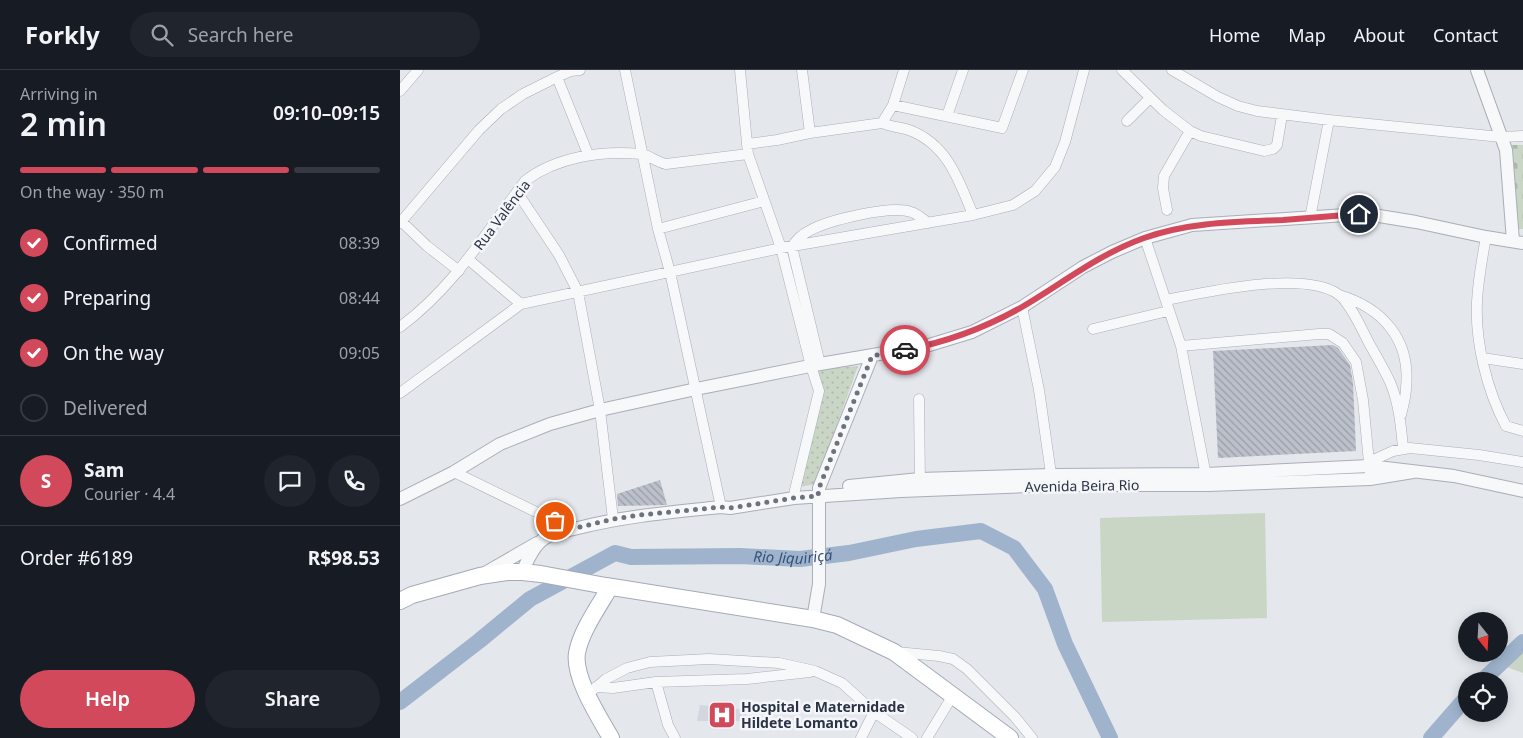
<!DOCTYPE html>
<html lang="en">
<head>
<meta charset="utf-8">
<style>
	body { margin:0; font-family:"Noto Sans",sans-serif; background:#20242c; color:#f1f3f6; height:100vh; display:flex; flex-direction:column; font-size:19px; white-space:nowrap }
	* { box-sizing:border-box; margin:0 }
	p { font-size:16px; color:#9ea1a6 }
	.icon { flex:none; width:28px; height:28px; fill:none; stroke:currentColor; stroke-width:2; stroke-linecap:round; stroke-linejoin:round }
	.map { position:relative; flex:1; overflow:hidden }
	.panel { display:flex; flex-direction:column; background:#171b24; width:400px }
	.panel>* { flex:none }
	.needle { width:32px; rotate:162deg }
	.controls { position:absolute; left:1058px; top:542px; display:grid; gap:10px }
	.controls a { display:grid; place-items:center; width:50px; height:50px; border-radius:50%; background:#171b24; box-shadow:0 2px 12px #0003; font-size:25px }
	.pin { position:absolute; display:grid; place-items:center; width:42px; height:42px; color:#fff; margin:-21px; border:2px solid #fff; border-radius:50%; box-shadow:0 1px 5px #0007 }
	.courier { position:absolute; display:grid; place-items:center; width:50px; height:50px; margin:-25px; border:4px solid #d1495b; border-radius:50%; background:#fff; color:#222; box-shadow:0 1px 6px #0007 }
	.headline em { font-style:normal; font-weight:600 }
	.headline div { display:flex; flex-direction:column-reverse }
	.headline { display:flex; align-items:center; justify-content:space-between; height:85px; padding:0 20px }
	h1 { font-size:32px; font-weight:600; line-height:38px }
	.bar { display:grid; grid-template-columns:repeat(4,1fr); gap:8px 5px; align-content:center; height:60px; padding:0 20px }
	.bar i { height:6px; border-radius:4px; background:#363941 }
	.bar .selected { background:#d1495b }
	.bar p { grid-column:span 4 }
	.line { display:flex; align-items:center; gap:12px; padding:0 20px; border-top:1px solid #363941 }
	.line div { flex:1 }
	.round { display:grid; place-items:center; flex:none; width:52px; height:52px; border-radius:26px; background:#20242c }
	ol { padding:0 20px; list-style:none }
	li { display:flex; align-items:center; gap:15px; height:55px }
	li p { margin-inline-start:auto }
	li .icon { padding:5px; border-radius:50%; background:#d1495b; color:#fff; stroke-width:4 }
	li:last-child { color:#9ea1a6 }
	li i { width:28px; height:28px; border:2px solid #363941; border-radius:50% }
	.cta { display:flex; gap:10px; margin-top:auto; padding:10px 20px }
	.cta a { flex:1; height:58px; border-radius:30px; background:#d1495b; color:#fff; font-size:20px; font-weight:600; line-height:58px; text-align:center }
	.cta a+a { background:#20242c; color:#f1f3f6 }
	header { display:flex; align-items:center; gap:30px; box-sizing:border-box; height:70px; padding:0 25px; background:#171b24; border-bottom:1px solid #363941 }
	header strong { font-size:24px }
	nav { display:flex; gap:28px; margin-inline-start:auto; font-size:18px }
	.search { width:350px; height:45px; background:#20242c; display:flex; align-items:center; gap:12px; box-sizing:border-box; padding:0 18px; border-radius:28px; color:#9ea1a6; font-size:19px }
	main { display:flex; flex:1; min-height:0 }
	.map>svg:first-child { display:block }
	.built { fill:#d2d6de }
	.grass { fill:url(#grass-tufts) }
	.cemetery { fill:url(#cemetery-stones) }
	.park { fill:url(#park-dots) }
	.pitch { fill:#c9d6c5 }
	.lines { fill:none; stroke-linecap:round; stroke-linejoin:round }
	.river { stroke:#9fb4cc; stroke-width:16 }
	.building { fill:url(#building-back-hatch) }
	.minor-casing { stroke:#a9aeb7; stroke-width:11 }
	.tertiary-casing { stroke:#a9aeb7; stroke-width:14 }
	.primary-casing { stroke:#a3abb8; stroke-width:18 }
	.minor { stroke:#f7f8fa; stroke-width:10 }
	.tertiary { stroke:#f7f8fa; stroke-width:12 }
	.primary { stroke:#fff; stroke-width:16 }
	.done { stroke:#6c737f; stroke-width:5; stroke-dasharray:0 9 }
	.route { stroke:#d1495b; stroke-width:6 }
	.labels { text-anchor:middle; stroke-width:5; stroke-linejoin:round; paint-order:stroke }
	.street-label { font-size:14px; fill:#2b3445; stroke:#f4f6f9 }
	.poi-label { font-size:14px; font-weight:bold; fill:#2b3445; stroke:#f4f6f9; text-anchor:start }
	.water-label { font-size:15px; font-style:italic; fill:#34527a; stroke:#f4f6f9 }
</style>
</head>
<body>
<header>
<strong>Forkly</strong>
<div class="search"><svg class="icon" aria-label="search" viewBox="0 0 24 24"><circle cx="10" cy="10" r="6"/><path d="M15 15l6 6"/></svg>Search here</div>
<nav><a>Home</a><a>Map</a><a>About</a><a>Contact</a></nav>
</header>
<main>
<section class="panel">
<div class="headline"><div><h1>2 min</h1><p>Arriving in</p></div><em>09:10–09:15</em></div>
<div class="bar"><i class="selected"></i><i class="selected"></i><i class="selected"></i><i></i><p>On the way · 350 m</p></div>
<ol>
<li><svg class="icon" aria-label="check" viewBox="0 0 24 24"><path d="M5 12l5 5 9-10"/></svg>Confirmed<p>08:39</p></li>
<li><svg class="icon" aria-label="check" viewBox="0 0 24 24"><path d="M5 12l5 5 9-10"/></svg>Preparing<p>08:44</p></li>
<li><svg class="icon" aria-label="check" viewBox="0 0 24 24"><path d="M5 12l5 5 9-10"/></svg>On the way<p>09:05</p></li>
<li><i></i>Delivered</li>
</ol>
<div class="line" style="height:90px"><b class="round" style="background:#d1495b;color:#fff">S</b><div><b>Sam</b><p>Courier · 4.4</p></div><a class="round"><svg class="icon" aria-label="chat" viewBox="0 0 24 24"><path d="M4 5h16v11H9l-5 4z"/></svg></a><a class="round"><svg class="icon" aria-label="phone" viewBox="0 0 24 24"><path d="M5 4h4l2 5-3 2q2 4 5 5l2-3 5 2v4C11 20 4 13 5 4z"/></svg></a></div>
<div class="line" style="height:65px"><div>Order #6189</div><b>R$98.53</b></div>
<div class="cta"><a>Help</a><a>Share</a></div>
</section>
<div class="map">
<svg width="1123" height="668" viewBox="0 0 1123 668">
	<defs>
		<pattern id="grass-tufts" width="24" height="20" patternUnits="userSpaceOnUse" patternTransform="scale(1.25)"><rect width="24" height="20" fill="#c9d6c5"/><path d="M3 7l-1-3M5 7V3M7 7l1-3M15 17l-1-3M17 17v-4M19 17l1-3" fill="none" stroke="#adb8ab"/></pattern>
		<pattern id="cemetery-stones" width="16" height="16" patternUnits="userSpaceOnUse" patternTransform="scale(1.25)"><rect width="16" height="16" fill="#c9d6c5"/><path d="M2 7V4a2 2 0 0 1 4 0v3zM10 15v-3a2 2 0 0 1 4 0v3z" fill="#adb8ab"/></pattern>
		<pattern id="park-dots" width="8" height="8" patternUnits="userSpaceOnUse" patternTransform="scale(1.25)"><rect width="8" height="8" fill="#c9d6c5"/><path d="M2 2h.1M6 6h.1" fill="none" stroke="#adb8ab" stroke-width="1.8" stroke-linecap="round"/></pattern>
		<pattern id="building-back-hatch" width="6" height="6" patternUnits="userSpaceOnUse" patternTransform="scale(1.25)"><rect width="6" height="6" fill="#bbc0ca"/><path d="M-1 5l2 2M0 0l6 6M5-1l2 2" fill="none" stroke="#989da6"/></pattern>
	</defs>
	<rect width="100%" height="100%" fill="#e4e7ec"/>
	<!-- built -->
	<path class="built" d="M300 635 347 640 345 651H297Z"/>
	<!-- grass -->
	<path class="grass" d="M1123 573V603L1104 596Z"/>
	<!-- cemetery -->
	<path class="cemetery" d="M1112 75H1123V159H1116Z"/>
	<!-- park -->
	<path class="park" d="M458 296 416 414 399 417 423 321 418 299Z"/>
	<!-- pitch -->
	<path class="pitch" d="M865 443 867 548 702 552 700 448Z"/>
	<g class="lines">
		<!-- river -->
		<g class="river">
			<path d="M1082 611 1123 572"/>
			<path id="s1" d="M0 632 79 571 130 529 215 483 231 487 340 486 400 489 449 483 516 469 581 461 614 478 645 519 665 574 710 668"/>
			<path d="M1031 668 1066 628"/>
		</g>
	</g>
	<!-- building -->
	<path class="building" d="M933 275 938 278 950 295 953 313 956 381 818 388 813 281Z
		M260 410 267 435 218 436 217 424Z"/>
	<g class="lines">
		<!-- minor casing -->
		<g class="minor-casing">
			<path id="minor" d="M225 0 258 159 270 202 321 437
				M340 0 348 84 381 178 411 296 419 321 395 420 394 428
				M402 0 410 63
				M504 0 493 35 482 53C491 57 500 57 509 60 547 74 559 110 573 145
				M722 0 763 40 790 61 764 106 763 118 767 140
				M772 0 818 27 838 36 857 41 929 50 1101 67 1123 66
				M157 7 188 84
				M0 21 18 0
				M493 35 602 58 623 0
				M547 46 563 0
				M727 51 750 28
				M790 61 801 66 864 81 873 79 877 75 882 45
				M347 74 377 70 410 63 482 53
				M117 122 159 185 178 222 200 340 213 449
				M910 148 929 50
				M1 151 27 176 59 201
				M0 153 79 60 101 39 123 24 157 7 171 1 180 0
				M258 159 364 131
				M1086 167C1082 189 1078 210 1077 232 1075 272 1087 321 1106 356L1123 361
				M745 168 781 276 807 411
				M69 190 121 234
				M939 225C983 238 1011 270 1006 318 1006 327 1003 336 1001 345
				M766 230C806 222 903 200 938 224 950 232 963 262 970 275 977 287 984 299 990 312 999 333 1001 356 1003 378
				M622 237 639 320 652 411
				M0 257C54 217 85 164 125 111 156 87 202 80 241 84 249 85 256 92 266 94L348 84
				M693 259 768 241
				M781 276 919 264H929L943 273 956 292 963 330 970 403
				M1083 288 1123 294
				M420 294 392 177C396 170 401 165 409 161 428 150 491 135 511 142 518 144 523 149 528 153
				M0 323 121 234 381 178 573 145 613 135 635 121 655 97 665 72 684 0
				M519 329 520 415
				M969 392 993 381 1010 378 1079 385 1123 392
				M54 402 171 459
				M496 582 539 586 553 589 567 599 615 647 632 668
				M256 612 268 655 275 668
				M196 617 213 618 256 612 347 609 410 602
				M188 624 206 609 227 598 250 592 309 589 379 593 415 601 442 613 474 642 512 668
				M461 668 474 642
				M527 668 553 625"/>
		</g>
		<!-- tertiary casing -->
		<g class="tertiary-casing">
			<path id="tertiary" d="M1077 0 1106 80 1113 171
				M449 416 520 409 651 405 806 404 969 396 1054 406 1123 421
				M0 429 54 402 100 374 150 354 200 340 296 319 420 294 526 276 572 262 622 237 683 197 712 182 745 168 792 155 946 145H973L1016 152 1086 167 1123 173
				M122 502C127 492 131 481 139 473 148 463 166 461 178 458 225 446 273 442 321 437L330 438 394 428 501 421 653 415H808L970 409 1013 402
				M85 503 137 473
				M413 549 419 514V418L472 286"/>
		</g>
		<!-- primary casing -->
		<g class="primary-casing">
			<path id="primary" d="M210 517C199 536 181 561 177 583 173 607 199 647 211 668
				M0 531 12 525 80 506 107 502H122L141 504 206 516 413 549 437 555 494 582 610 668"/>
		</g>
		<!-- minor -->
		<use href="#minor" class="minor"/>
		<!-- tertiary -->
		<use href="#tertiary" class="tertiary"/>
		<!-- primary -->
		<use href="#primary" class="primary"/>
	</g>
	<g class="lines">
		<!-- done -->
		<path class="done" d="M155 451 172 459 213 449 240 445 321 437 330 438 394 428 418 426 419 418 472 286 505 280"/>
		<!-- route -->
		<path class="route" d="M505 280C547 272 585 258 622 237 663 213 699 184 744 168 790 152 836 152 883 150 909 148 934 146 959 144"/>
	</g>
	<!-- icons -->
	<defs>
		<g id="hospital-square" transform="scale(1.4375)"><rect x="-9" y="-9" width="18" height="18" rx="4" fill="#d1495b" stroke="#f4f6f9"/><path d="M-5-5h3v3.5h4V-5h3V5h-3V1.5h-4V5h-3Z" fill="#fff"/></g>
	</defs>
	<g fill-rule="evenodd">
		<use href="#hospital-square" x="322" y="645"/>
	</g>
	<g class="labels">
		<!-- street labels -->
		<g class="street-label">
			<text transform="translate(102 145) rotate(-53)" y="5">Rua Valência</text>
			<text transform="translate(682 416) rotate(-1)" y="5">Avenida Beira Rio</text>
		</g>
		<!-- poi labels -->
		<g class="poi-label">
			<text x="341" y="642">Hospital e Maternidade<tspan x="341" dy="16">Hildete Lomanto</tspan></text>
		</g>
		<!-- water labels -->
		<g class="water-label">
			<text dy="5" stroke="none"><textPath href="#s1" startOffset="441">Rio Jiquiriçá</textPath></text>
		</g>
	</g>
</svg>
<div class="controls">
<a><svg class="needle" viewBox="-14 -14 28 28"><path d="M0-13l5 13h-10z" fill="#e53935"/><path d="M0 13l5-13h-10z" fill="#9ea1a6"/></svg></a>
<a><svg class="icon" aria-label="locate" viewBox="0 0 24 24"><circle cx="12" cy="12" r="6"/><path d="M12 2v4M12 18v4M2 12h4M18 12h4"/></svg></a>
</div>
<div class="pin" style="left:155px;top:451px;background:#ea580c"><svg class="icon" aria-label="bag" viewBox="0 0 24 24"><path d="M5 8h14l-1 12H6zM9 8a3 3 0 0 1 6 0"/></svg></div>
<div class="pin" style="left:959px;top:144px;background:#1f2937"><svg class="icon" aria-label="home" viewBox="0 0 24 24"><path d="M3 11l9-7 9 7M6 9v11h12V9"/></svg></div>
<div class="courier" style="left:505px;top:280px"><svg class="icon" aria-label="car" viewBox="0 0 24 24"><path d="M5 17H2v-5l4-1 3-4h7l3 4 3 1v5h-3M9 17h6M6 11h13"/><circle cx="7" cy="17" r="2"/><circle cx="17" cy="17" r="2"/></svg></div>
</div>
</main>
</body>
</html>
